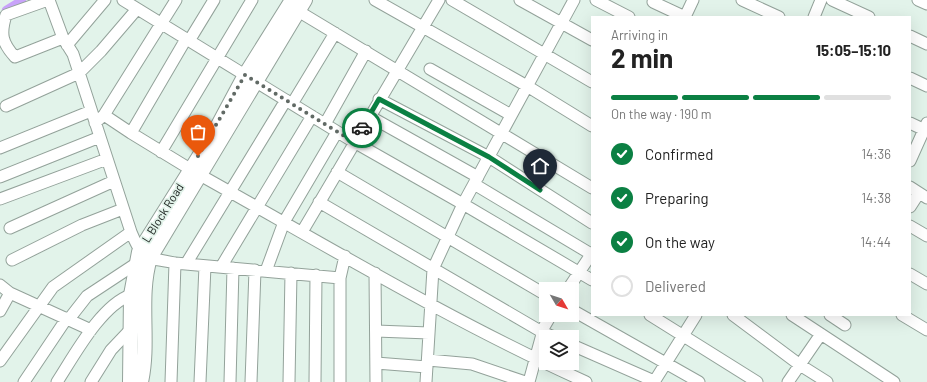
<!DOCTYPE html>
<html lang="en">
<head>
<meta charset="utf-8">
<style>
	body { margin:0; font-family:Barlow,sans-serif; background:#f2f2f2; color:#222; height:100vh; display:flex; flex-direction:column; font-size:15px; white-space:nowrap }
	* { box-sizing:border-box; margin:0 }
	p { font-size:13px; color:#767676 }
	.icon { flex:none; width:22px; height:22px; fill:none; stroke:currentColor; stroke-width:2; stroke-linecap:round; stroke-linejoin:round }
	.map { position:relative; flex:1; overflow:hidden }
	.side { position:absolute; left:591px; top:16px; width:320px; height:300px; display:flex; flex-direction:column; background:#fff; border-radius:0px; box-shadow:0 4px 16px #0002 }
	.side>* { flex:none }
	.needle { width:26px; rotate:129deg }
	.tools { position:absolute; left:539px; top:282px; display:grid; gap:8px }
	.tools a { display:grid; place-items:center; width:40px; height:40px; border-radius:0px; background:#fff; box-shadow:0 4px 16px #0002; font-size:20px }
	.pin { position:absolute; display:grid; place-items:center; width:34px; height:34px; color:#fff; margin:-41px -17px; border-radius:50% 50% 50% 0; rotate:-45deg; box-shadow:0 0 4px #0007 }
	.pin .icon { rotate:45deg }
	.courier { position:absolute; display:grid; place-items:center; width:40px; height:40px; margin:-20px; border:3px solid #0b8043; border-radius:50%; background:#fff; color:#222; box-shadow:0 1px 5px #0007 }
	.headline em { font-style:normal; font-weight:700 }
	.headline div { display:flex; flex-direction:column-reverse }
	.headline { display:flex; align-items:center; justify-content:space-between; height:68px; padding:0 20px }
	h1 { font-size:26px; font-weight:700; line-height:30px }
	.bar { display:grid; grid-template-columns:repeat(4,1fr); gap:6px 4px; align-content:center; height:48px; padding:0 20px }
	.bar i { height:5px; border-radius:3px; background:#e0e0e0 }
	.bar .on { background:#0b8043 }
	.bar p { grid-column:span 4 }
	ol { padding:0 20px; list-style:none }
	li { display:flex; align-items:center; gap:12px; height:44px }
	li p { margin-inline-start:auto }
	li .icon { padding:4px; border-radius:50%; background:#0b8043; color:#fff; stroke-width:4 }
	li:last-child { color:#767676 }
	li i { width:22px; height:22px; border:2px solid #e0e0e0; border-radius:50% }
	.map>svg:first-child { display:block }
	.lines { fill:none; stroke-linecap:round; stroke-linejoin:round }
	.canal { stroke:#c8a3f9; stroke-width:8 }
	.minor-casing { stroke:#93a29a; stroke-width:13 }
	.major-casing { stroke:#93a29a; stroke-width:16 }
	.minor { stroke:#fff; stroke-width:11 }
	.major { stroke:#fff; stroke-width:14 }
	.done { stroke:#616a65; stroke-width:4; stroke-dasharray:0 7.2 }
	.route { stroke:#0b8043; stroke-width:5 }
	.labels { text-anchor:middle; stroke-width:3.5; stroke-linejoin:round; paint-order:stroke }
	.street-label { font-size:12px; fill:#1b211e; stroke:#e2f3ea }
</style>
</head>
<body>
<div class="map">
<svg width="927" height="382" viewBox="0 0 927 382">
	<rect width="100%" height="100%" fill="#e2f3ea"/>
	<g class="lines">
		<!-- canal -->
		<path class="canal" d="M6 10 22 0"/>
		<!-- minor casing -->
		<g class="minor-casing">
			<path id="minor" d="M48 0 6 15C0 34 2 43 15 57L63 38
				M49 0 63 38 73 54 131 232C143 261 145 257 175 263L340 278
				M123 0 354 142 463 204 592 280
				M375 0 527 86 592 126
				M452 0 592 82
				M520 0 592 40
				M596 0 629 17
				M742 0 779 17
				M832 0 869 17
				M918 0 927 4
				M653 2 685 17
				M298 11 592 188
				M685 17 693 0
				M814 17 821 0
				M910 36 927 44
				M186 39 131 133 190 169
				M189 41 214 0
				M67 45 105 0
				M430 69 511 115
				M910 78 927 86
				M379 99 489 157 592 223
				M292 104 335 33
				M6 106 79 73 101 51 137 9
				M104 115 131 133
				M369 116 478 177
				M95 123 104 115 176 0
				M910 123 927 131
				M325 124 366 51
				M0 148 91 111
				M161 152 252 0
				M910 161 927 123
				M337 172 546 295
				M200 175C327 246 453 322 586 382
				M0 177 100 137
				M474 184 591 254
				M910 187 927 198
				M0 199 107 159
				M319 202 542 332 554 337
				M910 207 919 193
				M910 226 927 236
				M10 228 114 181
				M302 232 439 0
				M12 260 82 225 123 209
				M186 264 286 100
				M221 267 312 116
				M266 271 284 222 337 132
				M375 273 376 382
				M910 274 927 284
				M0 285 10 293 0 311
				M568 289 592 253
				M10 293 91 330
				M572 310 699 382
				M650 315 757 382
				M733 315 800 365 827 382
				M792 315 894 382
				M830 315 845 325
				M902 315 927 330
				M69 319 87 296 137 263
				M376 331 429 333
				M572 345 654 381
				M428 360 472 364 525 382
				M0 361 53 287 131 232
				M376 363 427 367
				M24 382 67 318
				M57 382C74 356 101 305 131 295
				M91 382 111 350 130 330
				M171 382 175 263
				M200 382 205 266
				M230 382 233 268
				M251 382 255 270
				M289 382 291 273
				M315 382 316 275
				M340 382V278L345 256
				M426 382 433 269 463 204 574 0
				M529 382 544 327 551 315
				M654 382 696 315
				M788 382 821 334"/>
		</g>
		<!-- major casing -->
		<g class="major-casing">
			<path id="major" d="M130 382 131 295 139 252 215 131 245 75 292 0
				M141 382C150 341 138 298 150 258L305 0"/>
		</g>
		<!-- minor -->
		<use href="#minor" class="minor"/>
		<!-- major -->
		<use href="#major" class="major"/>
	</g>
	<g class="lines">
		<!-- done -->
		<path class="done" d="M198 156 245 75 354 142 362 128"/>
		<!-- route -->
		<path class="route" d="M362 128 379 99 489 157 540 190"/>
	</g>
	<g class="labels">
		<!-- street labels -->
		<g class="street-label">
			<text transform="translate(163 213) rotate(-58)" y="4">L Block Road</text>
		</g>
	</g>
</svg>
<div class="tools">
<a><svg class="needle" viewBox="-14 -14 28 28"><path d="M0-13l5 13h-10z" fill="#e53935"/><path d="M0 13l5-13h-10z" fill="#767676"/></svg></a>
<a><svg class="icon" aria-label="layers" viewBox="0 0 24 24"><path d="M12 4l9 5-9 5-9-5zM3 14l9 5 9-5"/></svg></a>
</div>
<div class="pin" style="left:198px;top:156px;background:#ea580c"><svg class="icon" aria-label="bag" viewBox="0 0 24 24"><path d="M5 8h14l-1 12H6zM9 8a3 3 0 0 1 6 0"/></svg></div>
<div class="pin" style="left:540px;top:190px;background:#1f2937"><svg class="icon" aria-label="home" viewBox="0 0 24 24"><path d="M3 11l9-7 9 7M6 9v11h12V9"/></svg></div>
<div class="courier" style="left:362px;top:128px"><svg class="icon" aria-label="car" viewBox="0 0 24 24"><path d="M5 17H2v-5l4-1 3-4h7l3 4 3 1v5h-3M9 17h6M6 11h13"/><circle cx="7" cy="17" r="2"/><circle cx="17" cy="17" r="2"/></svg></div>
<section class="side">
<div class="headline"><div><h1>2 min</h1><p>Arriving in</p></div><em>15:05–15:10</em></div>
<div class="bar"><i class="on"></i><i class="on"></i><i class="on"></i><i></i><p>On the way · 190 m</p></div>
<ol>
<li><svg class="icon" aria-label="check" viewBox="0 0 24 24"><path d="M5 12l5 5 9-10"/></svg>Confirmed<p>14:36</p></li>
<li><svg class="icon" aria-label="check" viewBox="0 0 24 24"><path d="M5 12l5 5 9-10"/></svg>Preparing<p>14:38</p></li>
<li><svg class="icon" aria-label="check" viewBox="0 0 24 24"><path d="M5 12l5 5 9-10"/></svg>On the way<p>14:44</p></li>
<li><i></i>Delivered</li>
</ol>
</section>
</div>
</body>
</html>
